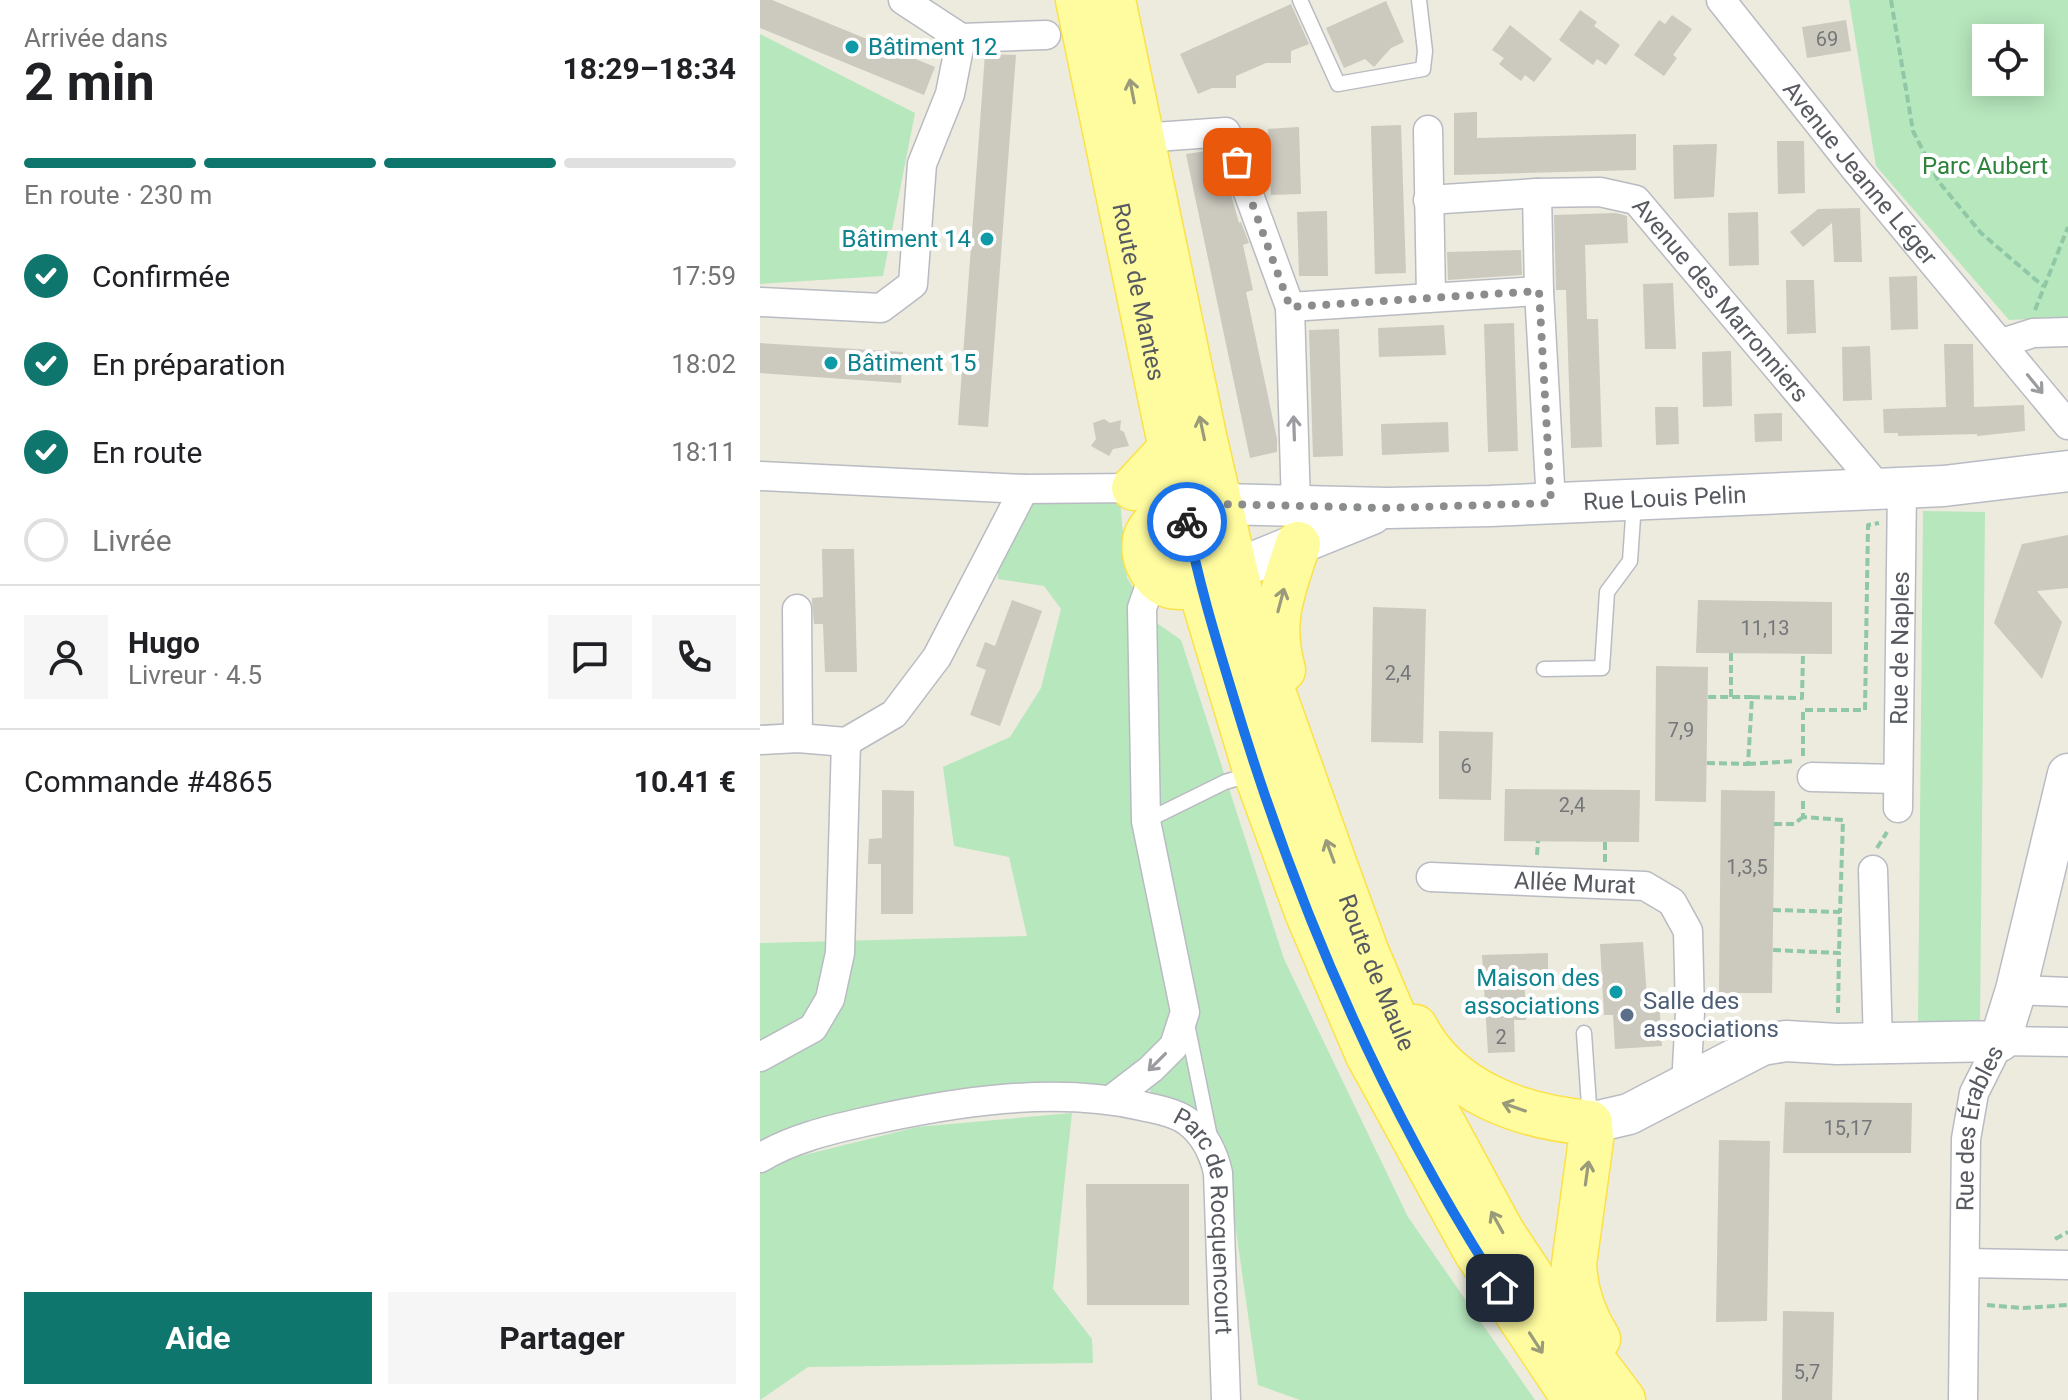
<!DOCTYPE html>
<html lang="fr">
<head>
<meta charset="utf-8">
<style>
	body { margin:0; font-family:Roboto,sans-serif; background:#f6f6f6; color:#202124; height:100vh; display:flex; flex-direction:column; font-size:30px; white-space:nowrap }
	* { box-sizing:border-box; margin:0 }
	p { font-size:26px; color:#757577 }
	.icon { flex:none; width:44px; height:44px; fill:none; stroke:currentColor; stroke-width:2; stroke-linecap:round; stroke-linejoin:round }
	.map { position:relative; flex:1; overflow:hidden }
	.side { display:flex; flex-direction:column; background:#fff; width:760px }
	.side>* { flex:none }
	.controls { position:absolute; left:1212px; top:24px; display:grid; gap:16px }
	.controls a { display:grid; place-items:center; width:72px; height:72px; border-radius:0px; background:#fff; box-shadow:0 4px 20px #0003; font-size:40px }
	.pin { position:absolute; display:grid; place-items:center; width:68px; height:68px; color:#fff; margin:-34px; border-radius:16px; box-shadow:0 4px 12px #0006 }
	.courier { position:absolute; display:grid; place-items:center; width:80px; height:80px; margin:-40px; border:6px solid #1a73e8; border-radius:50%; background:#fff; color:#222; box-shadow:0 2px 10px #0007 }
	.headline em { font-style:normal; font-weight:700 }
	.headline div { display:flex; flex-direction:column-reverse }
	.headline { display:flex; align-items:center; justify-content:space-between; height:136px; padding:0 24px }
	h1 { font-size:52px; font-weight:700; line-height:60px }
	.bar { display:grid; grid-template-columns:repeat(4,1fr); gap:12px 8px; align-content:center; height:96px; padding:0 24px }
	.bar i { height:10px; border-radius:6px; background:#e0e0e0 }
	.bar .active { background:#0f766e }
	.bar p { grid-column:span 4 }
	.line { display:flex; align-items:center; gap:20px; padding:0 24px; border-top:2px solid #e0e0e0 }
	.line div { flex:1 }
	.round { display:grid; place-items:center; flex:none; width:84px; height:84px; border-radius:0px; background:#f6f6f6 }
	ol { padding:0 24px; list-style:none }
	li { display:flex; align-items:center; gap:24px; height:88px }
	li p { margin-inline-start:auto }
	li .icon { padding:8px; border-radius:50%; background:#0f766e; color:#fff; stroke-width:4 }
	li:last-child { color:#757577 }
	li i { width:44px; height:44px; border:4px solid #e0e0e0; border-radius:50% }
	.action { display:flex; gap:16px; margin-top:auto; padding:16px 24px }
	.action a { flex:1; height:92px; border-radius:0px; background:#0f766e; color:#fff; font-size:32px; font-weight:700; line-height:92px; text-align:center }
	.action a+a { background:#f6f6f6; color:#202124 }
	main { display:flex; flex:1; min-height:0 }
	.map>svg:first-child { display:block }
	.green { fill:#b7e7bd; fill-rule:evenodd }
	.building { fill:#ccc9bf }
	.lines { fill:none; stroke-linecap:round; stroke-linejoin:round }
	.lane-casing { stroke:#b9bbc2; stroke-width:17 }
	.street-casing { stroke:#b9bbc2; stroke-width:31 }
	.secondary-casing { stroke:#b9bcc4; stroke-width:43 }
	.primary-casing { stroke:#fce147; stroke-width:47 }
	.path { stroke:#90c8a7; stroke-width:4; stroke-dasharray:8 4; stroke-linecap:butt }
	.lane { stroke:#fff; stroke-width:14 }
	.street { stroke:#fff; stroke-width:28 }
	.secondary { stroke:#fff; stroke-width:40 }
	.primary { stroke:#fffca0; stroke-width:44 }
	.oneway { stroke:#9a9b7a }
	.oneway2 { stroke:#9a9ca0 }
	.done { stroke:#8b8d8d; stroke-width:8; stroke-dasharray:0 14.4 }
	.route { stroke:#1a73e8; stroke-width:10 }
	.culture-dot { fill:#0f9aa8; stroke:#fff; stroke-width:3 }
	.service-dot { fill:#5c6f8a; stroke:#fff; stroke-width:3 }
	.labels { text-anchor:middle; stroke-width:8; stroke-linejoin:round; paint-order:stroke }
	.number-label { font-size:20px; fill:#747678 }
	.culture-label { font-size:24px; fill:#0d838f; stroke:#fff; text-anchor:start }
	.park-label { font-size:24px; fill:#2d833c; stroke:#fff }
	.street-label { font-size:24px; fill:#575a61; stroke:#fff }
	.service-label { font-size:24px; fill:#4e5e75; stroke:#fff; text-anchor:start }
</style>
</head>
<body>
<main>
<section class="side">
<div class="headline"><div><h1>2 min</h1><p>Arrivée dans</p></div><em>18:29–18:34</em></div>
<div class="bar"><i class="active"></i><i class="active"></i><i class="active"></i><i></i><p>En route · 230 m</p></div>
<ol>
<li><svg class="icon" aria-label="check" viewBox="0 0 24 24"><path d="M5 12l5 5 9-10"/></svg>Confirmée<p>17:59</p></li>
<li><svg class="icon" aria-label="check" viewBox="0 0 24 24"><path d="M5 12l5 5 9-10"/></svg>En préparation<p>18:02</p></li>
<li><svg class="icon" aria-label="check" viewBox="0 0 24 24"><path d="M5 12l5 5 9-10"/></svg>En route<p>18:11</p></li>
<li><i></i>Livrée</li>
</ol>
<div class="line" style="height:144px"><a class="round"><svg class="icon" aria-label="person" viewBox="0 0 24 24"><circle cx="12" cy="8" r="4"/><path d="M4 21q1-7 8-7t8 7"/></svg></a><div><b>Hugo</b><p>Livreur · 4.5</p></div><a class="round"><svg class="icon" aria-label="chat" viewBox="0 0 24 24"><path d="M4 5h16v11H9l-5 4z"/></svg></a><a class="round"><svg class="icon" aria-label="phone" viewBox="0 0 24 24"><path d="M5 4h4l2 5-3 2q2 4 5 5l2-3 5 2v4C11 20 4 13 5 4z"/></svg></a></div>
<div class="line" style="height:104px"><div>Commande #4865</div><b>10.41 €</b></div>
<div class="action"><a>Aide</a><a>Partager</a></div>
</section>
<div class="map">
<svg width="1308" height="1400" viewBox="0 0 1308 1400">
	<rect width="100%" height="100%" fill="#ecebde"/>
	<!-- green -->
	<path class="green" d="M1089 0H1308V317L1249 320 1116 166ZM1226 38H1270V82H1226Z
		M0 34 155 113 123 276 0 284Z
		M360 500 367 578 394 621 421 640 524 959 648 1217 775 1400H540L498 1385 465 1153 396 1099 389 1089 277 1083 0 1146V943L267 936 249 857 194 846 183 767 250 737 281 688 301 609 284 586 238 579V506Z
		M1163 511 1225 512 1220 1024 1158 1021Z
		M312 1113 293 1289 332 1339 333 1363 48 1367 0 1400V1170L12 1163 157 1127Z"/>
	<!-- building -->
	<path class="building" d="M0 0H12L126 47 138 48 136 51 175 67 164 95 0 28Z
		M626 1 644 42 631 48 614 67 605 59 584 68 566 28Z
		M531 4 549 44 531 51V63H506L476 76V88H452L438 94 420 54Z
		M820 10 837 22 834 26 860 45 846 65 837 59 833 65 799 40Z
		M912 15 932 29 913 55 917 58 904 76 874 55 899 20 905 24Z
		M1086 20 1091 51 1047 58 1042 27Z
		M750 25 792 59 774 82 765 75 761 81 749 72 739 64 744 58 732 50Z
		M225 54 256 55 228 427 198 425Z
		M717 112V138L876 134V170L694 175V113Z
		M641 125 646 273 615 274 611 126Z
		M539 127 541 194 511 195 508 129Z
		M1017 141H1044L1045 193 1018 194Z
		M957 144 954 197 914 199 913 145Z
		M454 150 465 192 470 191 479 223 481 222 489 243 483 245 493 290 486 292 517 439V452L490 458 426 154Z
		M1100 208 1102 262H1074L1072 223 1043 247 1030 232 1058 209Z
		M567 211 568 276H539L537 212Z
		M998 212 999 265 969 266 968 213Z
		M856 213 867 216 868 243 825 245 827 319H838L842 447 811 448 806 290H796L794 215Z
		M761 250 762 275 688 280 687 252Z
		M1157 276 1158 329 1131 330 1129 277Z
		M1026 280H1054L1056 333 1027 334Z
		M913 283 916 349H885L883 284Z
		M754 323 758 451 728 452 724 324Z
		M684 325 686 355 619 357 618 328Z
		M579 329 583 456 553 457 549 330Z
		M0 343 143 352 141 383 0 373Z
		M1184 344H1213L1214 407 1264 405 1265 431 1217 436V434L1138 436V433H1124L1123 409 1186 407Z
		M1110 346 1112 400 1083 401 1082 347Z
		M971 351 972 406 943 407 942 352Z
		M895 407H918L919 444 896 445Z
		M1022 413V441L995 442 994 414Z
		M344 419 350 423 361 420 360 430 364 432 369 446 353 449 349 456 331 446 336 439 333 423Z
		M688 422 689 452 622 455 621 424Z
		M1308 535V588L1277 591 1302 622 1282 679 1234 623 1262 544Z
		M62 549H94L97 672H65L63 624H54L52 601V598L63 597Z
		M252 600 282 611 240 726 210 715 226 670 216 666 225 642 235 646Z
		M938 600 1072 602V654L936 653Z
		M613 607 666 609 663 743 611 742Z
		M896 666 948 667 946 802 895 801Z
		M679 731 733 732 731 800 679 799Z
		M745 789 880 790 879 842 744 841Z
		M122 790 154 791 153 914H121V864H108L109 839 122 838Z
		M961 790 1015 791 1012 993H959Z
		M883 942 887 998H899L902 1046 855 1049 853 1015H844L840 944Z
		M788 953V972L764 973 766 1020H754L755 1052 728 1053 722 955Z
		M1025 1102 1152 1103 1151 1153H1023Z
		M959 1140 1010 1141 1007 1321 956 1322Z
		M326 1184H429V1305H327Z
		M1023 1311 1074 1312 1072 1400H1022Z"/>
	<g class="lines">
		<!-- lane casing -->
		<g class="lane-casing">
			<path id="lane" d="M540 0 578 84 663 69 665 51 659 0
				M784 669 842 668 847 592 870 561 874 503
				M386 821 465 782 492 774
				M427 1024 450 1137
				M824 1033 830 1120"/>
		</g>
		<!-- street casing -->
		<g class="street-casing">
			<g id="street">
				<path id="s1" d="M961 0 1096 170 1308 425"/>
				<path d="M201 38 286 35"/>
				<path d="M668 130 671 297"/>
				<path d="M381 138 466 132 530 307 536 506"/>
				<path d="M777 193 779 291 791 503"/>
				<path id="s2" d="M668 200 777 193 840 192 876 200 1118 487"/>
				<path d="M0 302 121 308 153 284 162 164 190 94 201 38 143 0"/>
				<path d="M530 307 779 291"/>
				<path d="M1242 343 1273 333 1308 332"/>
				<path d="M0 476 264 489 374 488 390 491"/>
				<path d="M37 609 38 738"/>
				<path d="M0 740 38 738 86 742 134 714 177 657 264 489"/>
				<path d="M1052 777 1138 779"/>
				<path id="s3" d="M1138 808 1142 487"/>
				<path d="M1113 870 1118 1044"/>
				<path id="s4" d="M671 877 885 886 912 902 928 931 930 1012 926 1086"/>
				<path d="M1256 990 1308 992"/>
				<path d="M0 1057 53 1028 70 999 80 953 86 742"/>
				<path d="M352 1099 391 1069 414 1046 425 1012 386 821 382 608 394 574"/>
				<path id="s5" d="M0 1158C31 1139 69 1130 104 1122 193 1102 292 1086 382 1106 399 1110 420 1113 433 1126 447 1139 454 1155 458 1173L466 1400"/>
				<path d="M1205 1263 1308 1265"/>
				<path id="s6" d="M1203 1400 1206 1139 1214 1093 1240 1041 1308 1042"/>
			</g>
		</g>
		<!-- secondary casing -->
		<g class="secondary-casing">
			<g id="secondary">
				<path id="s7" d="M459 504 627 508 730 506 1184 486 1308 471"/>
				<path d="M474 570 612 514"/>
				<path d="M830 1123 869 1114 1002 1045 1026 1041 1077 1044 1240 1041 1256 990 1308 774"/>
			</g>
		</g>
		<!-- primary casing -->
		<g class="primary-casing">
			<g id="primary">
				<path id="s8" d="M318 0 439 584 496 773 547 912 608 1055 715 1250 815 1400"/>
				<path id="s9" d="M353 0 444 436 485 613 573 860 606 951 666 1092 742 1232 779 1288 863 1400"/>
				<path d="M374 488 411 448"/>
				<path d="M422 497C410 508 395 519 387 534 383 543 384 555 388 564 405 600 435 586 463 574"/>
				<path d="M523 670C509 620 523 591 538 544"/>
				<path d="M655 1027C689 1092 761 1117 830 1123L831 1140 814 1264C815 1292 823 1315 838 1339"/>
			</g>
		</g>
		<!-- path -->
		<path class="path" d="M1131 0 1153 131 1179 182 1221 233 1283 286
			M1275 310 1308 227
			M971 697V653
			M992 697 1042 698 1043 654
			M1043 756V710H1105L1108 525 1119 523
			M947 763 988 764 992 697H948
			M988 764 1034 761
			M1043 801V817L1083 820 1080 912
			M1014 824H1034L1043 817
			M845 842V862
			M1117 848 1127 832
			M777 855 778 841
			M1013 910 1080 912 1079 953
			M1013 950 1079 953 1078 1013
			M1295 1239 1308 1232
			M1227 1305 1263 1308 1308 1305"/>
		<!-- lane -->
		<use href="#lane" class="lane"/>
		<!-- street -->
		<use href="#street" class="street"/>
		<!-- secondary -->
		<use href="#secondary" class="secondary"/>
		<!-- primary -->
		<use href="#primary" class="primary"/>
	</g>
	<!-- one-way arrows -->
	<defs><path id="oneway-shaft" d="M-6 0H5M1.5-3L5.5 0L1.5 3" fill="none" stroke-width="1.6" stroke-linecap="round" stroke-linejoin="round" transform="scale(2)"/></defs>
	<g class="oneway">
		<use href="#oneway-shaft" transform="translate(372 91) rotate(-101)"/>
		<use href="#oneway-shaft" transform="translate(442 428) rotate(-102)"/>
		<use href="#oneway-shaft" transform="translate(521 600) rotate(-75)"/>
		<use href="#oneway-shaft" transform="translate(570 851) rotate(-110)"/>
		<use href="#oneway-shaft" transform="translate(754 1107) rotate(-161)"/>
		<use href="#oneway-shaft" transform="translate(827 1173) rotate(-82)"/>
		<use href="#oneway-shaft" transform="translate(737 1222) rotate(-119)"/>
		<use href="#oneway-shaft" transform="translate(776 1343) rotate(57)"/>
	</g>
	<g class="oneway2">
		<use href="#oneway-shaft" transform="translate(1275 384) rotate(51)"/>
		<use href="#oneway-shaft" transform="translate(534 428) rotate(-92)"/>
		<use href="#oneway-shaft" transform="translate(397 1062) rotate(135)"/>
	</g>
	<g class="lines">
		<!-- done -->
		<path class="done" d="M427 522 422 497 459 504 627 508 791 503 779 291 530 307 477 162"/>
		<!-- route -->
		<path class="route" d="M427 522C438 580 455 636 472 692 534 901 621 1104 740 1288"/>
	</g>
	<!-- markers -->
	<g class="culture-dot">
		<circle cx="92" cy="47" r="8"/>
		<circle cx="227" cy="239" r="8"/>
		<circle cx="71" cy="363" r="8"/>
		<circle cx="856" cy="992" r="8"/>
	</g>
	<circle class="service-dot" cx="867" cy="1015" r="8"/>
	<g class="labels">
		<!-- number labels -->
		<g class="number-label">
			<text x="1067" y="46">69</text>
			<text x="1005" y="635">11,13</text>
			<text x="638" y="680">2,4</text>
			<text x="921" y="737">7,9</text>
			<text x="706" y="773">6</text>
			<text x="812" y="812">2,4</text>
			<text x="987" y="874">1,3,5</text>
			<text x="741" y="1044">2</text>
			<text x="1088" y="1135">15,17</text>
			<text x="1047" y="1379">5,7</text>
		</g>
		<!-- culture labels -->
		<g class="culture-label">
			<text x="108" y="55">Bâtiment 12</text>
			<text x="211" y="247" text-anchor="end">Bâtiment 14</text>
			<text x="87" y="371">Bâtiment 15</text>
			<text x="840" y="986" text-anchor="end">Maison des<tspan x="840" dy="28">associations</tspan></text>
		</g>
		<!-- park labels -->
		<g class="park-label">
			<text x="1225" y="174">Parc Aubert</text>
		</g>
		<!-- street labels -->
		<g class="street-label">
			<text dy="8" stroke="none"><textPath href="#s1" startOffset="222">Avenue Jeanne Léger</textPath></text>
			<text dy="8" stroke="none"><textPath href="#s8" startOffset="298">Route de Mantes</textPath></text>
			<text dy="8" stroke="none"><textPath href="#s2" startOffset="340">Avenue des Marronniers</textPath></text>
			<text dy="8" stroke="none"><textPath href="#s7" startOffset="446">Rue Louis Pelin</textPath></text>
			<text dy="8" stroke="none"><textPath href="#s3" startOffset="160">Rue de Naples</textPath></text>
			<text dy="8" stroke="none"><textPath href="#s4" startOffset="144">Allée Murat</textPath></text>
			<text dy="8" stroke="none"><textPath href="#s9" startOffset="1010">Route de Maule</textPath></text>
			<text dy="8" stroke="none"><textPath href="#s6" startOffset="274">Rue des Érables</textPath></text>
			<text dy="8" stroke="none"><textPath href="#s5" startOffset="544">Parc de Rocquencourt</textPath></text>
		</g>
		<!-- service labels -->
		<g class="service-label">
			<text x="883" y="1009">Salle des<tspan x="883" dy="28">associations</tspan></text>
		</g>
	</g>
</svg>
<div class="controls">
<a><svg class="icon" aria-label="locate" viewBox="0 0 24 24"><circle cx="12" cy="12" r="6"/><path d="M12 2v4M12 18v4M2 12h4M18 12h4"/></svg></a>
</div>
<div class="pin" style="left:477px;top:162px;background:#ea580c"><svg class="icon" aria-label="bag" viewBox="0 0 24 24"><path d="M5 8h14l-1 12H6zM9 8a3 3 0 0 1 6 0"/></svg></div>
<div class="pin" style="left:740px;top:1288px;background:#1f2937"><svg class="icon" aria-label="home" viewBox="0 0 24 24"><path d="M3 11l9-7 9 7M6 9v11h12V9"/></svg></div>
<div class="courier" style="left:427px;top:522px"><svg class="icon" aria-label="bike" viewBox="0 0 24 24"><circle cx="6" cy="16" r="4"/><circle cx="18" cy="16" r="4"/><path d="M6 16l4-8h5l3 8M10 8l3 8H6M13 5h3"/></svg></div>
</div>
</main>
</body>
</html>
